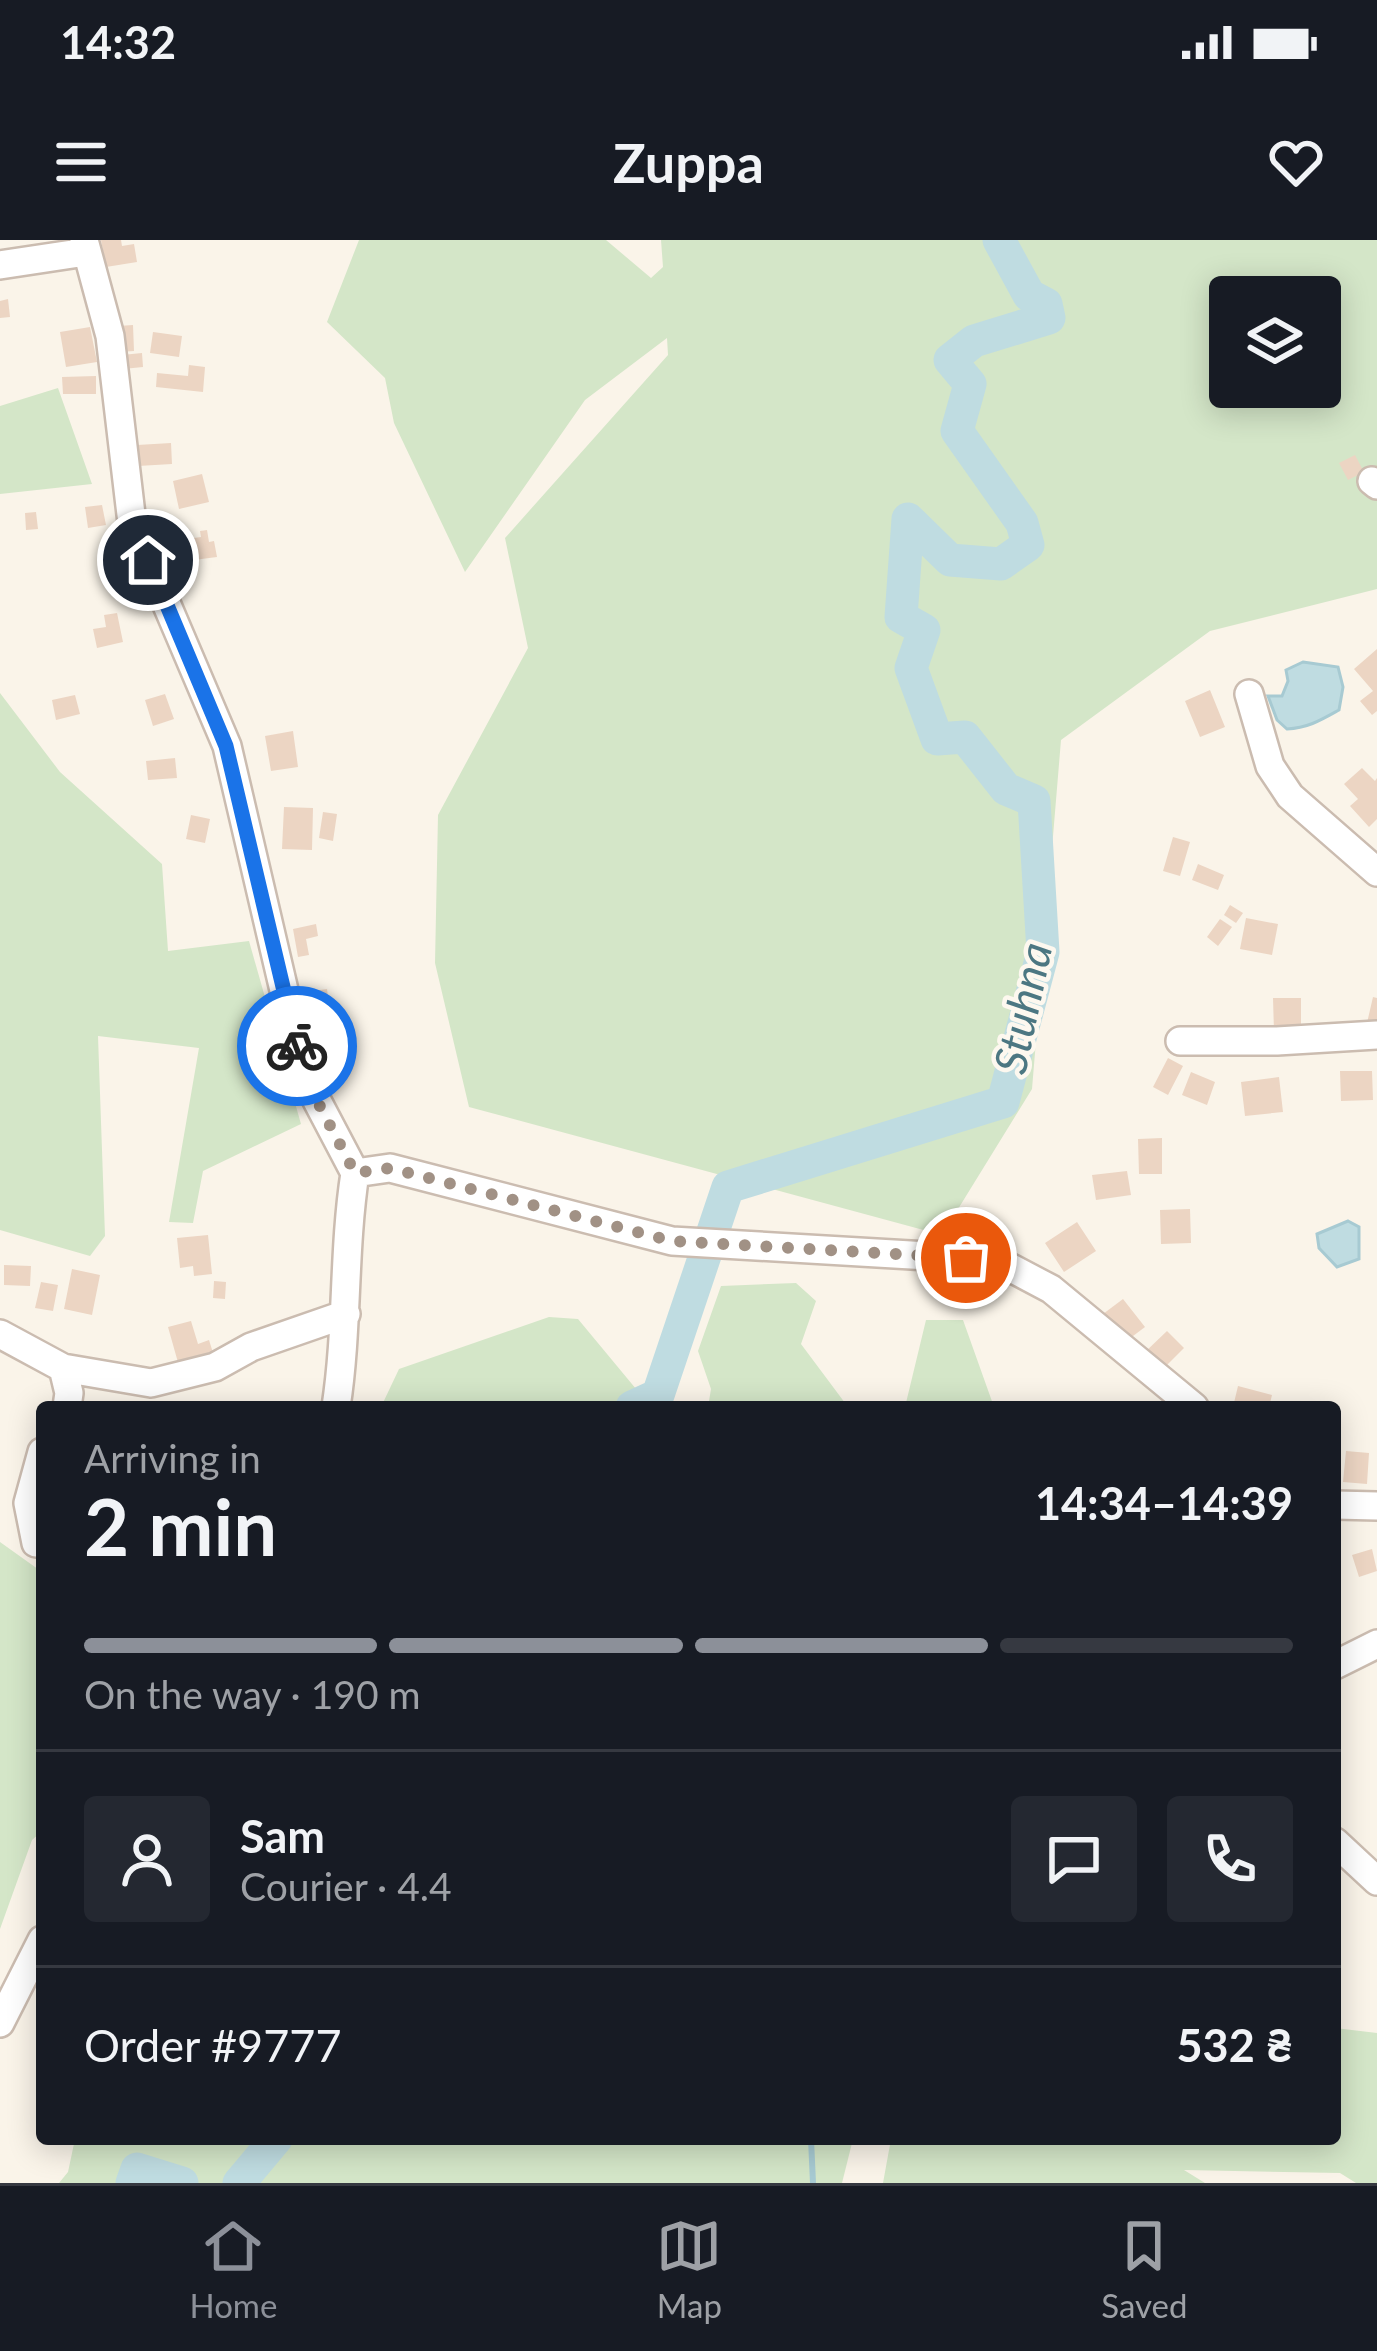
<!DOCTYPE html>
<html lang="en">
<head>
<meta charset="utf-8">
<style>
	body { margin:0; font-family:Lato,sans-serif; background:#242831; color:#f1f3f6; height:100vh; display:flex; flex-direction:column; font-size:45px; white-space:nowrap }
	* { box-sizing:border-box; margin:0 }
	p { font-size:39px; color:#9ea1a6 }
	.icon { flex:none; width:66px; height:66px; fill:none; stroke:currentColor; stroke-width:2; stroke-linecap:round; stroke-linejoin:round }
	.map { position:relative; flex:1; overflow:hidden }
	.side { position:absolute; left:36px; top:1161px; width:1305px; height:744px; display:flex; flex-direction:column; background:#171b24; border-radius:12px; box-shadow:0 6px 30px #0003 }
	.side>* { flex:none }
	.tools { position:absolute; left:1209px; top:36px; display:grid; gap:24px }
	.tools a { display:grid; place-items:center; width:132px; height:132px; border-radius:12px; background:#171b24; box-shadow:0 6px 30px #0003; font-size:60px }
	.pin { position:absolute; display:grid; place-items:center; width:102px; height:102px; color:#fff; margin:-51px; border:6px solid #fff; border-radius:50%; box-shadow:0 3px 12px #0007 }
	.courier { position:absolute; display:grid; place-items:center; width:120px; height:120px; margin:-60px; border:9px solid #1a73e8; border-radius:50%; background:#fff; color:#222; box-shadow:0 3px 15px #0007 }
	.overview em { font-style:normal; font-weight:700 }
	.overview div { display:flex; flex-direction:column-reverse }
	.overview { display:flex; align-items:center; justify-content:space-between; height:204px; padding:0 48px }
	h1 { font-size:78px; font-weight:700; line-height:90px }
	.bar { display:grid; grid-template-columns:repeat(4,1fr); gap:18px 12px; align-content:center; height:144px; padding:0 48px }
	.bar i { height:15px; border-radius:9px; background:#363941 }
	.bar .active { background:#8c9099 }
	.bar p { grid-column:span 4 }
	.line { display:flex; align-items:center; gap:30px; padding:0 48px; border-top:3px solid #363941 }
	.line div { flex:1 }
	.round { display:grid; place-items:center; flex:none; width:126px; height:126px; border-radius:12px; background:#242831 }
	.status { display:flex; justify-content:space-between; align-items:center; height:84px; padding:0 60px; background:#171b24; direction:ltr }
	.status svg { height:33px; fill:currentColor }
	header { display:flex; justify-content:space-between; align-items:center; height:156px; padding:0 48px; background:#171b24; font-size:54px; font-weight:700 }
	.dock { display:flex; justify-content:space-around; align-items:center; height:168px; border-top:3px solid #363941; background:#171b24; font-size:33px; color:#9ea1a6 }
	.dock a { display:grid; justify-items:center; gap:6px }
	.dock .active { color:#8c9099 }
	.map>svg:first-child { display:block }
	.green { fill:#d4e6c8; fill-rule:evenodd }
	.water { fill:#bfdce1; stroke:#a7cad2; stroke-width:3 }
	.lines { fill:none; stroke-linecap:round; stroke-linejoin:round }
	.stream { stroke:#a7cad2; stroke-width:6 }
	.river { stroke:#bfdce1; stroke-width:33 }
	.building { fill:#ecd5c3 }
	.minor-casing { stroke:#cbbcb0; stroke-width:32 }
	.minor { stroke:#fff; stroke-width:27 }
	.done { stroke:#a19185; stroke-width:12; stroke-dasharray:0 21.6 }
	.route { stroke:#1a73e8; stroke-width:15 }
	.labels { text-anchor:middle; stroke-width:9; stroke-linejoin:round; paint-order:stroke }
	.water-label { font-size:45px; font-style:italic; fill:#4c7782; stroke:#fdf8ef }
</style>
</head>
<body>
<div class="status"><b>14:32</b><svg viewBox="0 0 49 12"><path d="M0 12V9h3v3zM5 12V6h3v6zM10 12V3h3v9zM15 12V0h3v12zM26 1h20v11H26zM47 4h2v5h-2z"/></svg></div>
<header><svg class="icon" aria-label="menu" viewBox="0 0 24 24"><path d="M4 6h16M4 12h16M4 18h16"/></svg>Zuppa<svg class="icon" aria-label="heart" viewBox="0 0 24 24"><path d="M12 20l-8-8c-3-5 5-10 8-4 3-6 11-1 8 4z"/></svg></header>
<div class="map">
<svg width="1377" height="1943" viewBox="0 0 1377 1943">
	<rect width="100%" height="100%" fill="#faf4e9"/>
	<!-- green -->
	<path class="green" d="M359 0H606L651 38 663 27 661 0H1377V349L1210 391 1061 500 1032 849 942 995 469 867 435 723 438 575 528 408 505 298 668 115 667 98 585 160 465 332 394 183 385 138 327 82ZM1230 57H1320V147H1230Z
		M58 148 92 244 0 254V166Z
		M0 453 60 532 162 624 168 711 249 701 301 884 203 931 193 983 169 982 199 808 98 796 105 996 90 1016 0 990Z
		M796 1043 816 1061 801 1104 848 1167H708L711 1149 698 1111 721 1046Z
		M549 1077 578 1079 651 1167H381L399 1129Z
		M926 1080H963L994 1167H905Z
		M0 1302 42 1332V1591L32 1600 0 1689Z
		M1335 1788 1377 1793V1943H1356L1340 1933 1184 1930 1205 1943H883L891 1899H1335Z
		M75 1899H853L842 1943H59L68 1932Z"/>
	<!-- water -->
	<path class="water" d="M1303 422 1338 427 1343 447 1339 470C1321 480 1308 488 1287 489L1277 480 1268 456H1282L1288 441 1286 430Z
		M1348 981 1359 987V1019L1337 1027 1319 1008 1317 994Z"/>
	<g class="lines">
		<!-- stream -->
		<path class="stream" d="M811 1899 813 1943"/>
		<!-- river -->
		<path class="river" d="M632 1167 658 1155 728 947 1003 862 1043 712 1034 561 1006 549 965 497 937 499 911 428 924 390 901 377 908 279 950 320 1001 324 1028 305 1022 283 957 191 970 144 950 120 974 101 1049 78 1046 64 1029 55 999 0
			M132 1943 137 1929 182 1943
			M239 1943 276 1899"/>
	</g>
	<!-- building -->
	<path class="building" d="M101 0H121L122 6 134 4 137 22 106 27Z
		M8 59 10 77 0 78V61Z
		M133 85 134 111 119 112 118 86Z
		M90 87 97 122 66 127 60 92Z
		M153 92 182 96 179 117 150 113Z
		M142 113 143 127 123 129 122 115Z
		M189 125 205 127 203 152 156 147 157 133 188 136Z
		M96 136V154H63L62 137Z
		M171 203 172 224 138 226 137 205Z
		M1355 215 1364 232 1348 240 1339 223Z
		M202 234 209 262 179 269 173 241Z
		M102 265 106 285 88 288 85 267Z
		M36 272 38 289 26 290 25 273Z
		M207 290 209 302 214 301 217 317 194 320 195 331 184 333 182 322 175 323 172 301 201 297 200 291Z
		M117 373 123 402 97 408 93 389 106 387 104 375Z
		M1377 409V471L1372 475 1360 461 1373 451 1354 429Z
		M1210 450 1225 487 1200 497 1185 461Z
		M165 454 174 479 153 486 145 460Z
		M75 455 80 474 56 480 52 460Z
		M293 491 298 527 271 531 265 496Z
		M175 518 177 538 148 540 146 521Z
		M1362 528 1375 541 1377 538V579L1369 587 1350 566 1358 559 1344 544Z
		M284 567 313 568 312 610 282 609Z
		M323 572 337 574 333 601 319 598Z
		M191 575 210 579 205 603 186 599Z
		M1173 597 1190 602 1180 636 1163 631Z
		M1198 624 1224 635 1218 650 1192 640Z
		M1230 665 1243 673 1236 683 1224 675Z
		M1246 678 1278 684 1272 715 1240 709Z
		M1220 679 1232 687 1218 706 1207 697Z
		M316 684 318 696 306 699 309 715 298 717 293 689Z
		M327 749 329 764 310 767 307 752Z
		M1373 757 1377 758V785L1367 783Z
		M1273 758H1301V792H1274Z
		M1168 818 1183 826 1168 855 1153 847Z
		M1340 831H1372L1373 860 1341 861Z
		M1191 832 1215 842 1207 865 1182 855Z
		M1279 837 1283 872 1245 876 1241 842Z
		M1162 898V934H1139L1138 899Z
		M1127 931 1131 955 1096 960 1092 935Z
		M1190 969 1191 1003 1161 1004 1160 970Z
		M1077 982 1096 1011 1064 1032 1045 1003Z
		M208 995 212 1034 194 1036 193 1026 180 1028 177 998Z
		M4 1025 31 1026 30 1046 4 1045Z
		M72 1029 100 1035 92 1075 64 1069Z
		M214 1041 226 1042 225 1059 213 1058Z
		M41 1042 58 1045 53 1071 35 1068Z
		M1123 1059 1145 1087 1125 1102 1103 1074Z
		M191 1081 198 1104 209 1100 214 1116 179 1126 168 1087Z
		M1167 1091 1184 1108 1160 1132 1143 1114Z
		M1238 1146 1272 1155 1269 1167H1233Z
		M1346 1211 1369 1213 1367 1244 1343 1242Z
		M1372 1309 1377 1331 1359 1337 1352 1315Z"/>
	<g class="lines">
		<!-- minor casing -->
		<g class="minor-casing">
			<path id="minor" d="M84 0 110 96 132 283 227 506 304 836 355 933
				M0 25 86 12
				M1372 241 1377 245
				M1249 454 1270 526 1290 556 1377 632
				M1180 801H1277L1377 795
				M355 933 390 928 672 1001 996 1020 1051 1049 1194 1167
				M0 1094 63 1128 151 1143 215 1127 251 1107 346 1074
				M63 1128 69 1153 67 1167
				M336 1167C348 1089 343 1011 355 933
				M1335 1265 1377 1266
				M36 1303 28 1263 42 1212
				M1335 1425 1377 1404
				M1335 1602 1377 1641
				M0 1783 42 1700"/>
		</g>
		<!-- minor -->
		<use href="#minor" class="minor"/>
	</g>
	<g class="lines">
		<!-- done -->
		<path class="done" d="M297 806 304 836 355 933 390 928 672 1001 966 1018"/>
		<!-- route -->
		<path class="route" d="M148 320 226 506 297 806"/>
	</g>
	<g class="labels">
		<!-- water labels -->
		<g class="water-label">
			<text transform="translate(1023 768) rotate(-78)" y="16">Stuhna</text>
		</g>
	</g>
</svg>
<div class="tools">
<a><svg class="icon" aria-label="layers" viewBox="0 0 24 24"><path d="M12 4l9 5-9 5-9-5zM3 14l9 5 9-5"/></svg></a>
</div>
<div class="pin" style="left:966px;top:1018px;background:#ea580c"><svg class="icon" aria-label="bag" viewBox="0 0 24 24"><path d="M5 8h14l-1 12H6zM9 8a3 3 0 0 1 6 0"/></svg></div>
<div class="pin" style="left:148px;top:320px;background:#1f2937"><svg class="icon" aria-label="home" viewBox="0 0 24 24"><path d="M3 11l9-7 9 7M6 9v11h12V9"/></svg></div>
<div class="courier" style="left:297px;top:806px"><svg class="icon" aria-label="bike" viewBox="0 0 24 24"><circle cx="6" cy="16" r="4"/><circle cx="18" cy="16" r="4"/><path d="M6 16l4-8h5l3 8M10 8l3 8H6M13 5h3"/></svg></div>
<section class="side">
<div class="overview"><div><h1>2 min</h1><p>Arriving in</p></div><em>14:34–14:39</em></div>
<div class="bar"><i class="active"></i><i class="active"></i><i class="active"></i><i></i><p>On the way · 190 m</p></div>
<div class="line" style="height:216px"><a class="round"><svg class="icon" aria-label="person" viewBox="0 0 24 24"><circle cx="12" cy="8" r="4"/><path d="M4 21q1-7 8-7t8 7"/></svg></a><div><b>Sam</b><p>Courier · 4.4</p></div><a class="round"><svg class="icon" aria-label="chat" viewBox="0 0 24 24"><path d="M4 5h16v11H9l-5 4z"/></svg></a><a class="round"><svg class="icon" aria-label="phone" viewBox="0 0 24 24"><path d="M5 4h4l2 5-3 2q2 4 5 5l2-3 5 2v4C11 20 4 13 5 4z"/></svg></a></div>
<div class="line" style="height:156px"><div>Order #9777</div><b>532 ₴</b></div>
</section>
</div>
<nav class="dock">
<a class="active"><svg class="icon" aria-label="home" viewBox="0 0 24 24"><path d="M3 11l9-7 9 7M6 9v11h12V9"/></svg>Home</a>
<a><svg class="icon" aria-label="map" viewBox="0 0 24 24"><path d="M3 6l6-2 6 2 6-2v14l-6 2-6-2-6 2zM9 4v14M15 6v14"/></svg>Map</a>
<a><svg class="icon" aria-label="saved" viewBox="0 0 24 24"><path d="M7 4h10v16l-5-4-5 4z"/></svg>Saved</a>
</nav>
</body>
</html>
